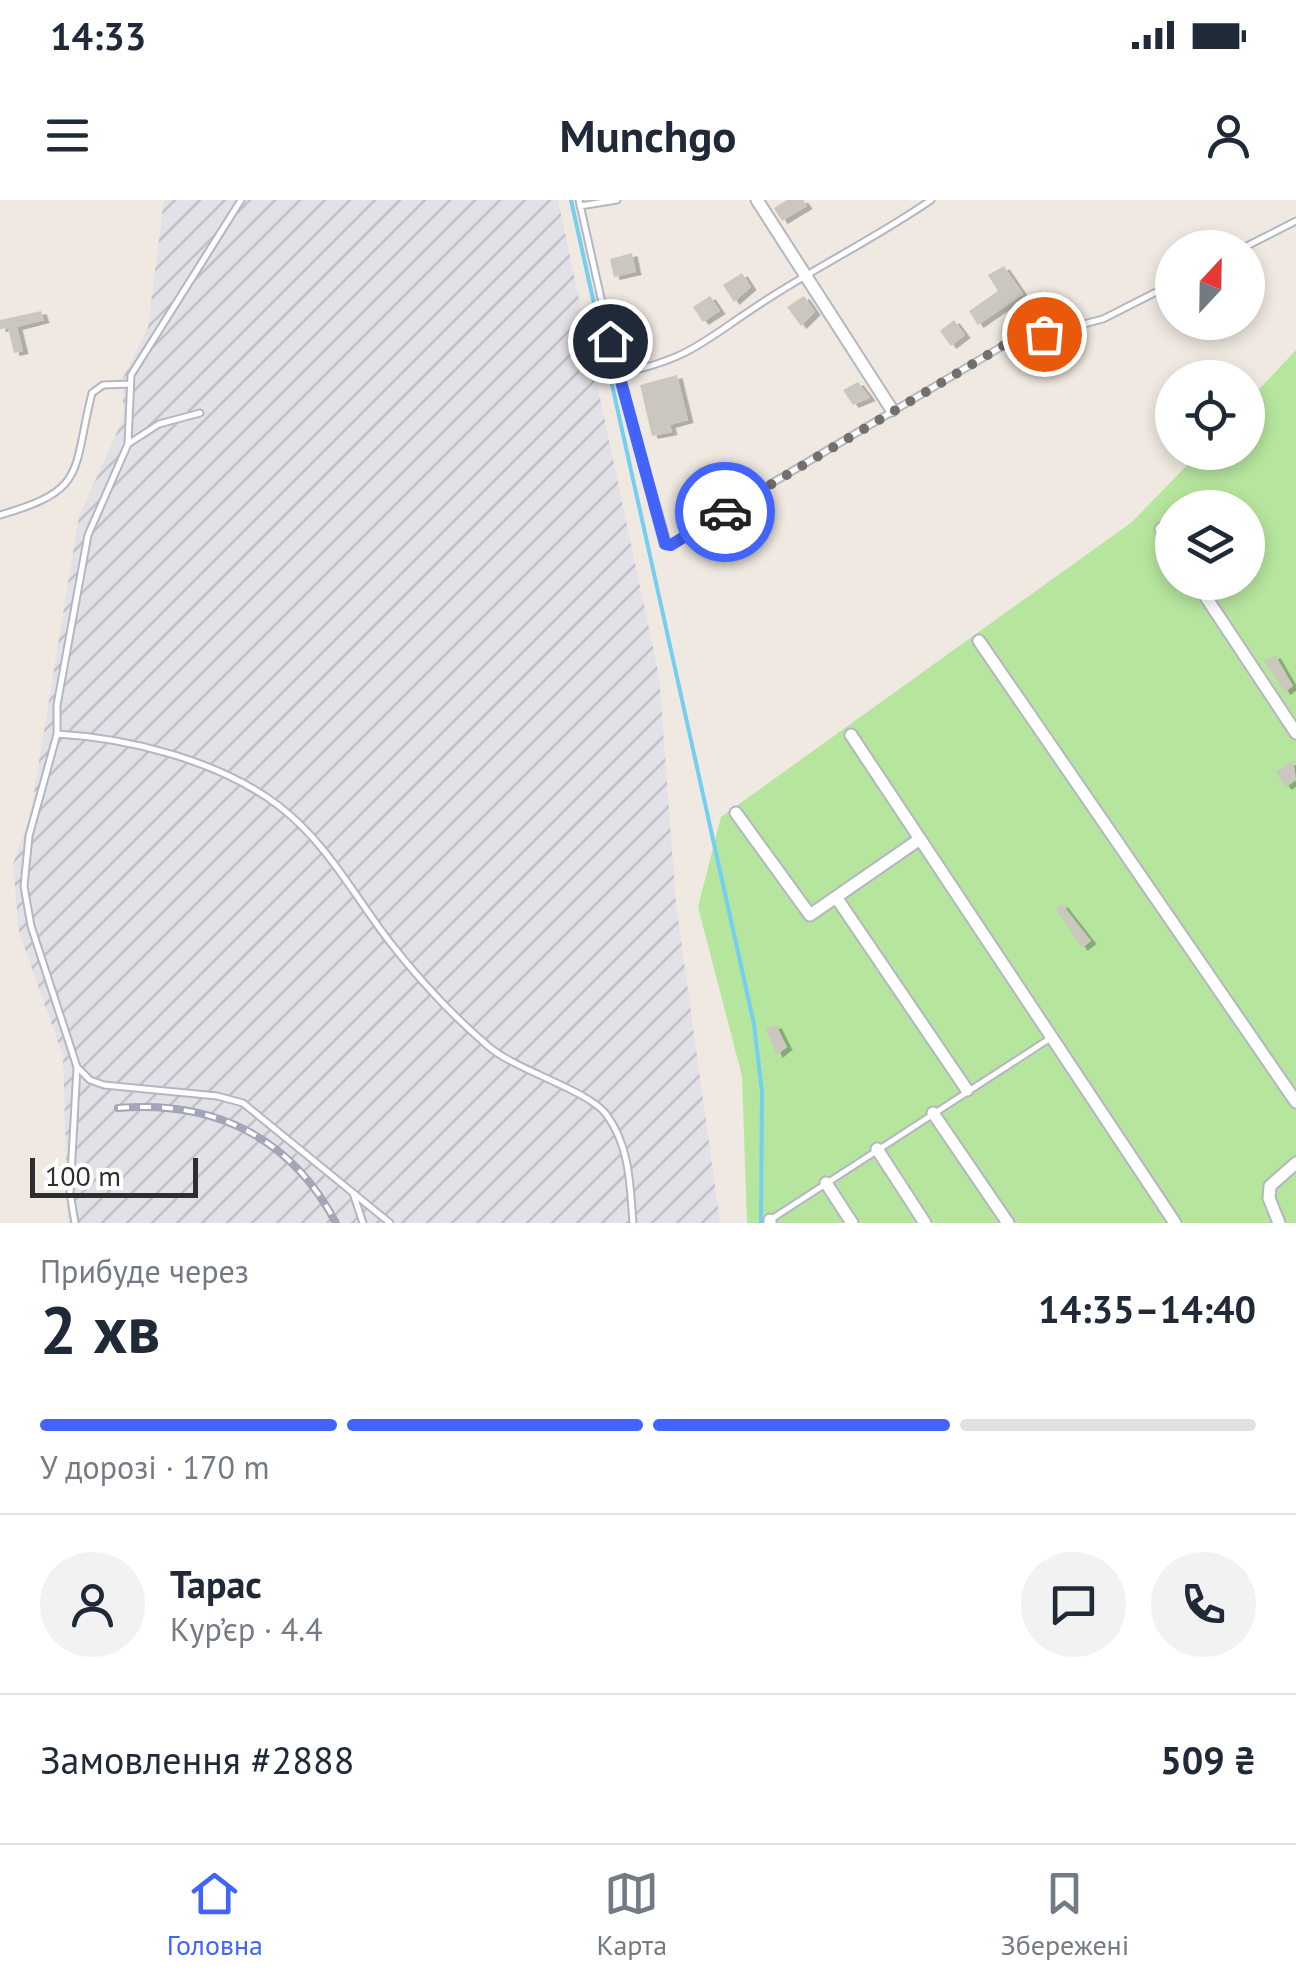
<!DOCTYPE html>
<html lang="uk">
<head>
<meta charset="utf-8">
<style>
	body { margin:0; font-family:"PT Sans",sans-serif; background:#f2f2f3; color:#1f2937; height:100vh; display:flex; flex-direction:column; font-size:38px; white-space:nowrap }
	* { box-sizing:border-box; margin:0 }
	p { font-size:32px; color:#747a83 }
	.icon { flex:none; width:55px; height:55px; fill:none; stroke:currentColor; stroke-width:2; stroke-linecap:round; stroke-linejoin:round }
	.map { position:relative; height:1023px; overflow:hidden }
	.drawer { display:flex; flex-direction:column; background:#fff; flex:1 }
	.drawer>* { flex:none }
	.needle { width:65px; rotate:22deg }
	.fabs { position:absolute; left:1155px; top:30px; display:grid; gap:20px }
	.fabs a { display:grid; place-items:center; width:110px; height:110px; border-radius:50%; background:#fff; box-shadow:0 5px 15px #0003; font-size:50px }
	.scale { position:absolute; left:30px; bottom:25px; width:168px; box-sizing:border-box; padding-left:10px; border:5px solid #2e2e2e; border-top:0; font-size:28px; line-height:35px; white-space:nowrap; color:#2e2e2e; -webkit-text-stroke:8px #fff; paint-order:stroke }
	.pin { position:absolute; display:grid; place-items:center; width:85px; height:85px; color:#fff; margin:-42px; border:5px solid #fff; border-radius:50%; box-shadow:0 2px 10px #0007 }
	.courier { position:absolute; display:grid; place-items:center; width:100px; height:100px; margin:-50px; border:8px solid #4264fb; border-radius:50%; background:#fff; color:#222; box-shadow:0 2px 12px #0007 }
	.head em { font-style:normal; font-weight:700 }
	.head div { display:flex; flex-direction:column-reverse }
	.head { display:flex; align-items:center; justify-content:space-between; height:170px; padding:0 40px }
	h1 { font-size:65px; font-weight:700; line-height:75px }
	.bar { display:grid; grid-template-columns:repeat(4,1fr); gap:15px 10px; align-content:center; height:120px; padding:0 40px }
	.bar i { height:12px; border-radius:8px; background:#e0e1e3 }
	.bar .selected { background:#4264fb }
	.bar p { grid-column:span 4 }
	.line { display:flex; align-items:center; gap:25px; padding:0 40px; border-top:2px solid #e0e1e3 }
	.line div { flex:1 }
	.round { display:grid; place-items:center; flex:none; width:105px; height:105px; border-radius:52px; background:#f2f2f3 }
	.status { display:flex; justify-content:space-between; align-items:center; height:70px; padding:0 50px; background:#fff; direction:ltr }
	.status svg { height:28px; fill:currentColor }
	header { display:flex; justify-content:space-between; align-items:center; height:130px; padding:0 40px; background:#fff; font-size:45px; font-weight:700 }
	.dock { display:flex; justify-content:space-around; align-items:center; height:140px; border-top:2px solid #e0e1e3; background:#fff; font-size:28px; color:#747a83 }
	.dock a { display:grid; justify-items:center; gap:5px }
	.dock .selected { color:#4264fb }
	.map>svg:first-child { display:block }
	.industrial { fill:url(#industrial-furrows) }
	.garden { fill:#b6e59e; fill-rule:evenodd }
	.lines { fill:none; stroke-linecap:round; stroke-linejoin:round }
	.stream { stroke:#75cff0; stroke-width:4 }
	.building { fill:#cbc7bf; filter:url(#shadow) }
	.lane-casing { stroke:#b4b7c1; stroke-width:9 }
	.street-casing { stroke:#b4b7c1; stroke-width:15 }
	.lane { stroke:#fff; stroke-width:5 }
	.street { stroke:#fff; stroke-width:11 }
	.rail-casing { stroke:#a3a6b8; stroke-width:8 }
	.rail { stroke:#fff; stroke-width:4; stroke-dasharray:11; stroke-linecap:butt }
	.done { stroke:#726f6d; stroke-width:10; stroke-dasharray:0 18 }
	.route { stroke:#4264fb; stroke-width:12 }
</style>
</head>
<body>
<div class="status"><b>14:33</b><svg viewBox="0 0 49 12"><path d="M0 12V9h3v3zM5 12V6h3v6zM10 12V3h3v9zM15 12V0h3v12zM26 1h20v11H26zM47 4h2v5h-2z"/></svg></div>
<header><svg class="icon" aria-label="menu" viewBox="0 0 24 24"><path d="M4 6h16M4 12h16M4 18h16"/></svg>Munchgo<svg class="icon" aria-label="person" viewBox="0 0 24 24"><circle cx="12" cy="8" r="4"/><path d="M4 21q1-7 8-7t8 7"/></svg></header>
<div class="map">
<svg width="1296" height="1023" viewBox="0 0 1296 1023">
	<defs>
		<pattern id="industrial-furrows" width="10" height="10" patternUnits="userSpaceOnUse" patternTransform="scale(2.5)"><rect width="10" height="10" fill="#e3e1e8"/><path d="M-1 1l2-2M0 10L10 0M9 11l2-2" fill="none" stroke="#c3c1c7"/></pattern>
		<filter id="shadow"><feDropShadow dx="5.5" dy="3" stdDeviation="0" flood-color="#0004"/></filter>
	</defs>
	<rect width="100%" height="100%" fill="#efe9e1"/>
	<!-- industrial -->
	<path class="industrial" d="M164 0H558L659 476 676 704 720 1023H68L63 856 19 732 13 664 30 617 79 316 123 219V178L148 127Z"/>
	<!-- garden -->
	<path class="garden" d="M1296 150V1023H747L742 876 698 707 721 617 1132 322 1199 253 1248 252V201ZM1172 308H1248V382H1172Z"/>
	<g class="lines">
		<!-- stream -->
		<path class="stream" d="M571 0 754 824 762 892 761 1023"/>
	</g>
	<!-- building -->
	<path class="building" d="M787 0H803L807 6 782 21 774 8Z
		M632 53 636 72 614 77 610 59Z
		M1004 66 1023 94 978 125 969 111 998 91 988 75Z
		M742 73 751 87 734 102 723 85Z
		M710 96 720 111 703 122 693 107Z
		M804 96 815 112 801 126 787 107Z
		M41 111 44 120 17 127 23 151 14 153 8 128 0 129V120Z
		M954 120 965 135 951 146 940 131Z
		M677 175 688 220 670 225 672 232 652 236 640 185Z
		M858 182 870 198 853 205 843 190Z
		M1275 455 1293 486 1285 492 1264 461Z
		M1293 560 1296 580 1286 587 1276 572Z
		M1062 704 1091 741 1082 748 1056 709Z
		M776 825 787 847 777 855 766 829Z"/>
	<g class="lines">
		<!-- lane casing -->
		<g class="lane-casing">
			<path id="lane" d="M579 0 618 174 668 345 1006 144 1103 119 1172 84
				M580 6 617 0
				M1243 48 1296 21
				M618 174C690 159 702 142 760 104 816 67 876 38 931 0
				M128 244 159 224 200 213
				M0 315C88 290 72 272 92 193L103 185 130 184
				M57 534C130 538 220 561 279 606 327 643 353 694 389 741 417 777 453 816 488 846 515 870 588 890 606 914 630 946 630 985 633 1023
				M77 867 90 880 104 885 217 896 243 903 390 1023
				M353 993 363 1023
				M770 1020 1049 839
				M75 1023 70 993 77 867 31 726 24 686 29 636 57 534V505L88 335 128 244 131 175 241 0"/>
		</g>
		<!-- street casing -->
		<g class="street-casing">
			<path id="street" d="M757 0 892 210
				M1161 329 1172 346
				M1196 382 1296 533
				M979 441 1296 902
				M851 535 1175 1023
				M736 613 810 715 920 639
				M836 697 967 890
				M933 913 1008 1023
				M877 949 925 1023
				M826 983 852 1023
				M770 1023V1020
				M1279 1023 1269 998 1270 986 1296 963"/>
		</g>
		<!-- lane -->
		<use href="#lane" class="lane"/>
		<!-- street -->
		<use href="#street" class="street"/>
		<!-- rail casing -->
		<g class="rail-casing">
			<path id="rail" d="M118 908C214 900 291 937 336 1023"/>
		</g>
		<!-- rail -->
		<use href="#rail" class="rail"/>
	</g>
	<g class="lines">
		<!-- done -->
		<path class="done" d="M725 312 1006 144 1044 134"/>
		<!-- route -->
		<path class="route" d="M610 141 665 344 671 345 725 312"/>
	</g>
</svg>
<div class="fabs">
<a><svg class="needle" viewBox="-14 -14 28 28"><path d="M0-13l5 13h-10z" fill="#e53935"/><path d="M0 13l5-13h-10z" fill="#747a83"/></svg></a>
<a><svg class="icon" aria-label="locate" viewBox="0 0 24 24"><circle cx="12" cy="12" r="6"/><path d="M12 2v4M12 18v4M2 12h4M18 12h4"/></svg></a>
<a><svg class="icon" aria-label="layers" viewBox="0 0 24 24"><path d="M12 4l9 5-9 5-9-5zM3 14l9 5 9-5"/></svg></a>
</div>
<div class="scale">100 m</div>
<div class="pin" style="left:1044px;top:134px;background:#ea580c"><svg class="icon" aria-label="bag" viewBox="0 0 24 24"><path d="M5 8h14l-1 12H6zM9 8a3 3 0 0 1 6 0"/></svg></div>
<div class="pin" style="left:610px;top:141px;background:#1f2937"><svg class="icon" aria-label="home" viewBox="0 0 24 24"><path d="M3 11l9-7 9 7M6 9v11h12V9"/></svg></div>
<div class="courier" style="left:725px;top:312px"><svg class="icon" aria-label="car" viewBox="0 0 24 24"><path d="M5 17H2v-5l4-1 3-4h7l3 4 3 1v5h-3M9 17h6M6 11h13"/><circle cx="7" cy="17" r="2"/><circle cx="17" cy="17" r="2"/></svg></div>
</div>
<section class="drawer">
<div class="head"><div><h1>2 хв</h1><p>Прибуде через</p></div><em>14:35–14:40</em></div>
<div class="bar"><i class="selected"></i><i class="selected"></i><i class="selected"></i><i></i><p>У дорозі · 170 m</p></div>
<div class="line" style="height:180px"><a class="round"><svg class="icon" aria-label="person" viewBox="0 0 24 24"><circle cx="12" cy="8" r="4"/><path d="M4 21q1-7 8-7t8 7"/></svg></a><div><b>Тарас</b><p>Кур’єр · 4.4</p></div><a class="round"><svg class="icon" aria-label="chat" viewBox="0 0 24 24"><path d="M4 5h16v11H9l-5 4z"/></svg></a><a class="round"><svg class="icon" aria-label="phone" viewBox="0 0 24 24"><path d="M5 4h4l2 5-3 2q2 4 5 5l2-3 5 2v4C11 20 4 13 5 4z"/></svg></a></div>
<div class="line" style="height:130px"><div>Замовлення #2888</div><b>509 ₴</b></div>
</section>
<nav class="dock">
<a class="selected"><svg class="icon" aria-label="home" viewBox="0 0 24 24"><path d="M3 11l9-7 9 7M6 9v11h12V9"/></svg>Головна</a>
<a><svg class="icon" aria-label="map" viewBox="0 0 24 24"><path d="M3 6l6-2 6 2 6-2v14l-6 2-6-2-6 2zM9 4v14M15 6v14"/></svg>Карта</a>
<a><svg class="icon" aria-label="saved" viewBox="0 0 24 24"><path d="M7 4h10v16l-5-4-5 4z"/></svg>Збережені</a>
</nav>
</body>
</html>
